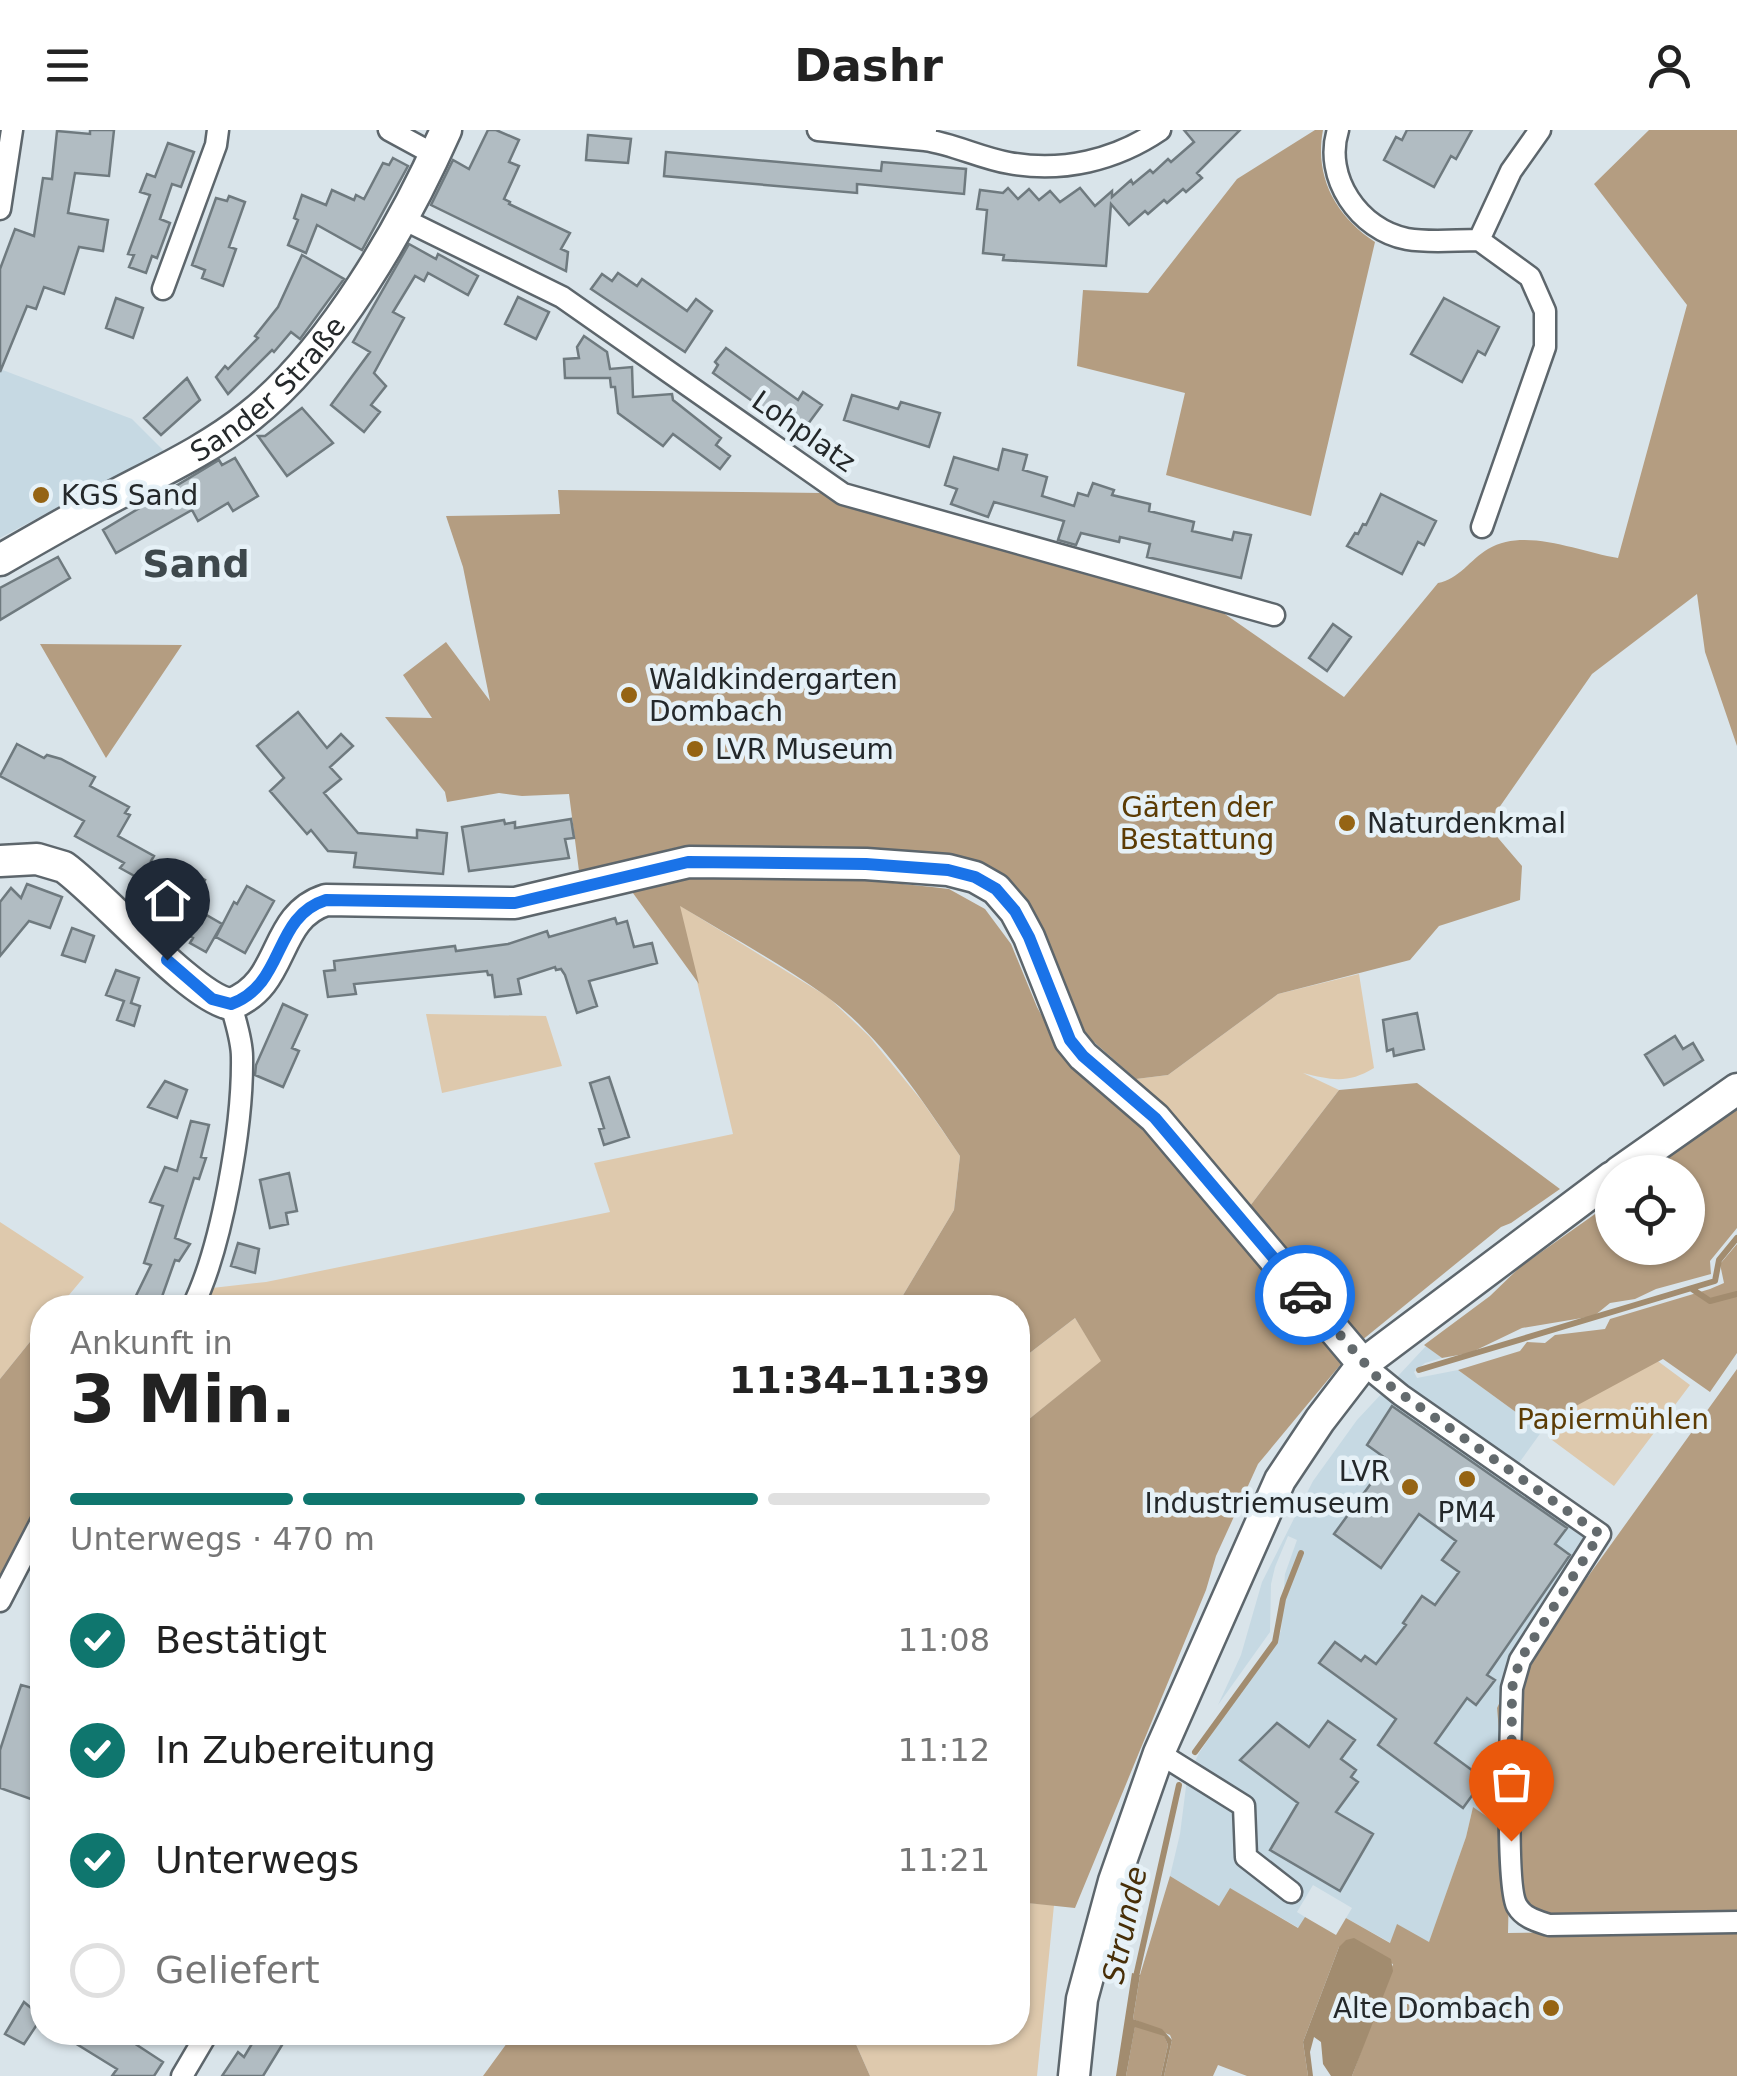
<!DOCTYPE html>
<html lang="de">
<head>
<meta charset="utf-8">
<style>
	body { margin:0; font-family:"DejaVu Sans",sans-serif; background:#f2f2f2; color:#222; height:100vh; display:flex; flex-direction:column; font-size:38px; white-space:nowrap }
	* { box-sizing:border-box; margin:0 }
	p { font-size:32px; color:#767676 }
	.icon { flex:none; width:55px; height:55px; fill:none; stroke:currentColor; stroke-width:2; stroke-linecap:round; stroke-linejoin:round }
	.map { position:relative; flex:1; overflow:hidden }
	.drawer { position:absolute; left:30px; top:1165px; width:1000px; height:750px; display:flex; flex-direction:column; background:#fff; border-radius:40px; box-shadow:0 2px 8px #0004 }
	.drawer>* { flex:none }
	.buttons { position:absolute; left:1595px; top:1025px; display:grid; gap:20px }
	.buttons a { display:grid; place-items:center; width:110px; height:110px; border-radius:50%; background:#fff; box-shadow:0 2px 8px #0004; font-size:50px }
	.pin { position:absolute; display:grid; place-items:center; width:85px; height:85px; color:#fff; margin:-102px -42px; border-radius:50% 50% 50% 0; rotate:-45deg; box-shadow:0 0 10px #0007 }
	.pin .icon { rotate:45deg }
	.courier { position:absolute; display:grid; place-items:center; width:100px; height:100px; margin:-50px; border:8px solid #1a73e8; border-radius:50%; background:#fff; color:#222; box-shadow:0 2px 12px #0007 }
	.headline em { font-style:normal; font-weight:600 }
	.headline div { display:flex; flex-direction:column-reverse }
	.headline { display:flex; align-items:center; justify-content:space-between; height:170px; padding:0 40px }
	h1 { font-size:65px; font-weight:600; line-height:75px }
	.bar { display:grid; grid-template-columns:repeat(4,1fr); gap:15px 10px; align-content:center; height:120px; padding:0 40px }
	.bar i { height:12px; border-radius:8px; background:#e0e0e0 }
	.bar .active { background:#0f766e }
	.bar p { grid-column:span 4 }
	ol { padding:0 40px; list-style:none }
	li { display:flex; align-items:center; gap:30px; height:110px }
	li p { margin-inline-start:auto }
	li .icon { padding:10px; border-radius:50%; background:#0f766e; color:#fff; stroke-width:4 }
	li:last-child { color:#767676 }
	li i { width:55px; height:55px; border:5px solid #e0e0e0; border-radius:50% }
	header { display:flex; justify-content:space-between; align-items:center; height:130px; padding:0 40px; background:#fff; font-size:45px; font-weight:600 }
	.map>svg:first-child { display:block }
	.built { fill:#c6d9e3 }
	.green { fill:#dec9ad }
	.forest { fill:#b49d81 }
	.water { fill:#a28c6f }
	.lines { fill:none; stroke-linecap:round; stroke-linejoin:round }
	.stream { stroke:#a28c6f; stroke-width:6 }
	.building { fill:#b1bcc2; stroke:#6f7a7f; stroke-width:2.5 }
	.street-casing { stroke:#5d666c; stroke-width:25 }
	.secondary-casing { stroke:#5d666c; stroke-width:35 }
	.street { stroke:#fff; stroke-width:20 }
	.secondary { stroke:#fff; stroke-width:30 }
	.done { stroke:#636a6d; stroke-width:10; stroke-dasharray:0 18 }
	.route { stroke:#1a73e8; stroke-width:12 }
	.poi-dot { fill:#956414; stroke:#e6f1f7; stroke-width:4 }
	.labels { text-anchor:middle; stroke-width:9; stroke-linejoin:round; paint-order:stroke }
	.street-label { font-size:28px; fill:#24282a; stroke:#e6f1f7 }
	.poi-label { font-size:28px; fill:#24282a; stroke:#e6f1f7; text-anchor:start }
	.park-label { font-size:28px; fill:#5c3c05; stroke:#e6f1f7 }
	.water-label { font-size:30px; font-style:italic; fill:#482f08; stroke:#e6f1f7 }
	.district-label { font-size:38px; font-weight:bold; fill:#3e484c; stroke:#e6f1f7 }
</style>
</head>
<body>
<header><svg class="icon" aria-label="menu" viewBox="0 0 24 24"><path d="M4 6h16M4 12h16M4 18h16"/></svg>Dashr<svg class="icon" aria-label="person" viewBox="0 0 24 24"><circle cx="12" cy="8" r="4"/><path d="M4 21q1-7 8-7t8 7"/></svg></header>
<div class="map">
<svg width="1737" height="1946" viewBox="0 0 1737 1946">
	<rect width="100%" height="100%" fill="#d9e4ea"/>
	<!-- built -->
	<path class="built" d="M0 239 132 289 164 321 0 408Z
		M1426 1216 1442 1228 1425 1233 1414 1242 1417 1248 1458 1240 1542 1301 1519 1333 1610 1398 1515 1533 1508 1703 1473 1677 1466 1707 1429 1813 1397 1795 1391 1813 1346 1788 1352 1778 1313 1755 1297 1782 1305 1787 1299 1798 1231 1759 1219 1776 1170 1746 1180 1704 1187 1649 1199 1623 1281 1501 1285 1444 1297 1410 1288 1406 1275 1437 1271 1454 1270 1502 1218 1575 1241 1525 1262 1452 1313 1351 1357 1290Z"/>
	<!-- green -->
	<path class="green" d="M679 775 828 867 869 906 922 971 960 1026 954 1080 896 1177 203 1178 212 1158 266 1152 610 1082 594 1033 733 1004Z
		M1359 844 1374 938C1348 954 1331 950 1303 943L1339 960 1250 1076 1136 949 1168 945 1278 864Z
		M426 884 546 886 562 936 442 963Z
		M0 1092 84 1147 59 1177 42 1178V1197L0 1249Z
		M1075 1188 1102 1231 1018 1298V1232Z
		M1624 1206 1690 1255 1614 1356 1548 1307Z
		M1018 1772 1054 1775 1037 1946H870L851 1903 1018 1902Z"/>
	<!-- forest -->
	<path class="forest" d="M1315 0H1323C1314 47 1336 86 1375 112L1311 386 1166 345 1185 263 1077 236 1083 160 1148 163 1237 49Z
		M1649 0H1737V616L1705 522 1697 464 1592 544 1487 695 1522 736 1520 770 1439 796 1410 830 1278 864 1168 945 1136 949 1087 906 1064 864 1026 772 1013 753 992 738 935 726 846 718 683 716 579 741 569 664 522 666 499 663 447 672 445 662 385 587 432 588 403 545 446 512 490 571 463 437 446 386 560 384 558 360 822 363 1222 482 1344 567 1438 453C1458 450 1471 429 1488 419 1526 397 1578 422 1618 428L1687 175 1594 54Z
		M40 514 182 515 106 628Z
		M686 746 844 748 932 757 949 759 985 779 1011 814 1037 877 1064 926 1115 971 1189 1049 1341 1234 1258 1334 1216 1426 1206 1460 1075 1778 1018 1772V1298L1101 1231 1075 1188 1018 1232V1178L896 1177 954 1080 960 1026C922 970 881 906 826 866 780 833 728 805 680 776L699 854 630 759Z
		M1417 953 1560 1059 1511 1093 1501 1097 1361 1211 1250 1076 1339 960Z
		M1737 967V1098L1710 1131 1711 1144 1656 1159 1635 1169 1610 1173 1594 1186 1522 1198 1470 1223 1442 1228 1424 1215 1490 1166 1520 1137 1612 1072V1118H1688V1042H1651Z
		M1737 1114V1223L1710 1262 1663 1229 1550 1290 1542 1301 1458 1240 1520 1221 1527 1212 1545 1213 1555 1205 1605 1199 1610 1189 1710 1159 1724 1153 1720 1134Z
		M42 1197V1383L0 1458V1249Z
		M1737 1239V1781C1682 1791 1578 1801 1527 1782L1517 1758 1523 1537Z
		M1514 1543 1508 1803 1737 1801V1946H1352L1393 1834 1339 1817 1303 1912 1308 1946H1247L1218 1935 1213 1946H1164L1172 1910 1170 1905 1133 1889 1140 1845 1170 1746 1219 1776 1230 1758 1298 1798 1305 1787 1336 1805 1346 1788 1390 1813 1397 1794 1429 1812 1466 1707 1473 1677 1508 1701 1497 1578Z
		M1135 1896 1164 1905 1168 1915 1161 1946H1126Z
		M515 1902 851 1903 870 1946H483Z"/>
	<!-- water -->
	<path class="water" d="M1354 1808 1391 1829 1393 1841 1352 1946H1331L1323 1934 1321 1912 1314 1907 1310 1922 1313 1946H1308L1303 1912 1339 1817 1346 1810Z
		M1132 1843 1140 1845 1133 1889 1162 1899 1172 1910 1164 1946H1161L1168 1915 1164 1906 1135 1897 1126 1946H1116Z"/>
	<g class="lines">
		<!-- stream -->
		<path class="stream" d="M1692 1159 1710 1171 1737 1164
			M1419 1240 1715 1151 1719 1130 1737 1108
			M1195 1622 1275 1512 1283 1469 1301 1423
			M1135 1851 1179 1655"/>
	</g>
	<!-- building -->
	<path class="building" d="M90 0H114L109 46 75 43 68 83 108 90 103 121 79 117 64 164 44 157 36 179 27 176 0 242V139L15 99 34 106 43 48 52 49 57 1 90 4Z
		M488 0H496L519 10 509 32 519 36 504 69 510 72 509 74 570 103 561 119 568 122 566 141 431 75 453 30 469 39Z
		M1184 0H1240L1197 43 1202 48 1186 62 1183 59 1167 73 1164 70 1148 84 1145 81 1129 95 1111 74 1106 136 1003 130 1004 125 983 123 987 80 977 79 980 60 1003 63 1008 58 1018 69 1029 59 1039 70 1050 61 1060 72 1080 58 1095 76 1112 61V67L1131 50 1133 54 1150 40 1153 43 1168 29 1171 32 1194 12Z
		M1407 0H1472L1456 29 1451 26 1434 57 1384 30 1396 7 1402 10Z
		M588 5 631 9 628 33 586 30Z
		M168 13 194 22 181 57 172 54 160 89 170 93 157 128 152 126 146 143 129 137 134 125 128 124 150 65 140 62 147 44 155 47Z
		M666 22 881 41 882 32 966 39 964 64 857 54V63L664 46Z
		M393 28 408 36 362 120 317 95 306 123 288 115 298 90 294 88 302 65 326 75 332 60 354 70 356 65 364 69 383 33 389 35Z
		M229 66 245 72 229 117 236 119 223 156 202 148 205 140 192 135 216 68 227 71Z
		M409 114 436 129 438 124 478 146 468 165 428 143 424 151 415 146 393 182 404 188 374 243 386 256 371 275 380 282 364 302 331 275 370 222 353 212Z
		M302 125 344 149 300 209 291 202 274 222 272 220 228 264 216 247 225 236 228 239 258 208 255 206 278 177Z
		M618 143 637 156 642 149 687 181 696 169 712 181 685 222 591 159 602 144 612 151Z
		M518 167 549 182 536 209 505 194Z
		M116 168 143 178 133 208 106 198Z
		M1444 168 1499 197 1485 225 1478 221 1462 252 1411 224Z
		M584 206 607 222 610 239 632 237 633 267 672 264 673 270 721 308 716 315 730 326 720 339 673 304 663 316 618 283 615 257H611L610 248H565L564 229 579 228 577 217Z
		M726 218 798 270 803 262 822 275 805 298 778 279 773 286 713 243 718 235 715 232Z
		M187 248 200 270 161 305 144 288Z
		M852 265 898 279 901 272 940 283 929 317 844 290Z
		M302 278 333 313 287 346 258 306H265Z
		M1003 319 1027 325 1023 340 1047 347 1042 366 1074 376 1078 363 1088 366 1093 353 1114 360 1112 365 1150 374 1149 381 1194 392 1192 401 1232 410 1234 402 1251 405 1241 448 1147 427 1150 414 1120 407 1119 412 1081 403 1076 415 1058 410 1064 391 994 372 988 387 951 374 957 359 945 355 954 327 998 340Z
		M235 328 258 366 233 381 228 373 198 391 192 380 116 423 103 400 219 330 222 335Z
		M1381 364 1436 391 1424 415 1418 412 1402 444 1347 416 1355 403 1358 404 1363 394 1366 395Z
		M58 427 70 448 0 490V458Z
		M1333 494 1351 507 1327 541 1309 528Z
		M298 582 327 618 341 604 353 616 330 637 341 649 324 663 358 703 417 708V700L447 703 443 744 354 737 356 723 328 721 311 700 307 704 270 661 284 648 257 616Z
		M17 614 44 628 47 625 61 629 95 647 90 656 129 677 125 683 130 685 118 706 154 726 151 731 186 750 191 742 205 750 191 776 222 794 206 822 190 813 193 808 177 799 183 790 149 771 156 758 120 738 124 733 75 706 84 691 0 646Z
		M571 689 574 708 565 709 569 728 469 741 462 697 504 690 505 694 515 692V698Z
		M27 754 62 767 50 798 29 791 0 826V772L11 758 21 768Z
		M247 756 274 771 245 823 216 807 234 772 237 774Z
		M615 788 617 794 627 791 634 817 652 813 657 833 589 851 597 876 577 883 565 845 561 839 556 840 555 837 518 849 521 864 495 867 492 845H488L487 841 354 854 356 864 328 867 324 841 335 840 334 831 455 816 456 821 508 814 547 801 549 807Z
		M72 798 94 806 85 832 62 825Z
		M116 840 139 848 131 873 140 876 134 896 117 890 124 871 106 865Z
		M283 874 307 885 292 918 299 921 283 957 255 945 256 935Z
		M1417 883 1424 919 1394 926 1393 919 1387 921 1383 890Z
		M1675 906 1683 919 1693 913 1703 930 1664 955 1645 925Z
		M609 947 629 1007 604 1015 599 999 604 998 590 953Z
		M165 951 187 960 177 988 148 977Z
		M191 991 209 995 201 1027 206 1028 199 1049 194 1048 175 1108 190 1114 179 1131 175 1130 158 1178H130L151 1135 144 1133 163 1076 150 1072 165 1037 177 1041Z
		M289 1043 297 1081 286 1083 288 1094 270 1098 260 1050Z
		M238 1113 259 1119 255 1143 231 1136Z
		M1392 1276 1567 1398 1555 1414 1570 1425 1487 1545 1495 1550 1476 1575 1467 1568 1435 1613 1484 1649 1463 1678 1378 1615 1396 1589 1319 1533 1335 1512 1361 1531 1365 1526 1376 1534 1406 1495 1403 1493 1422 1466 1435 1475 1459 1442 1442 1430 1456 1411 1419 1384 1381 1438 1334 1404 1388 1330 1367 1315Z
		M21 1555 40 1560 32 1585 42 1588V1601L33 1633 42 1636V1673L0 1658V1620Z
		M1328 1591 1355 1610 1341 1629 1356 1640 1351 1647 1358 1652 1336 1682 1373 1704 1340 1761 1270 1720 1298 1673 1240 1630 1277 1593 1309 1617Z
		M24 1872 42 1887 24 1914 5 1904Z
		M57 1902H117L163 1932 154 1946H112L117 1939Z
		M259 1902H290L263 1946H222L238 1922 244 1927Z"/>
	<g class="lines">
		<!-- street casing -->
		<g class="street-casing">
			<path id="street" d="M389 0 435 25
				M818 0 925 10 926 0
				M1338 0C1323 47 1359 100 1407 109 1430 113 1455 110 1479 110
				M925 10C954 14 980 28 1009 33 1062 43 1116 30 1160 0
				M0 79 12 0
				M401 88 562 167 843 364 1274 485
				M163 159 216 15 218 0
				M1482 397 1545 217V181L1530 147 1479 110 1511 41 1540 0
				M192 1178C222 1118 243 995 242 927 242 909 235 891 231 874
				M1363 1234 1401 1265 1600 1404 1520 1530 1512 1558C1511 1591 1505 1757 1517 1776 1524 1788 1537 1791 1549 1795L1737 1792
				M0 1471 42 1390
				M1159 1623 1244 1676 1246 1727 1291 1762
				M182 1946 208 1902"/>
		</g>
		<!-- secondary casing -->
		<g class="secondary-casing">
			<g id="secondary">
				<path id="s1" d="M0 430C33 411 66 392 99 374 150 346 204 323 250 286 332 221 404 95 446 0"/>
				<path d="M0 731 37 729 64 737C102 764 194 870 231 874 286 854 272 787 326 770L515 773 689 732 866 734 948 740 975 747 996 759 1015 781 1029 807 1070 910 1083 926 1155 988 1363 1234"/>
				<path d="M1619 1042 1737 959"/>
				<path d="M1074 1946 1082 1869 1114 1751 1159 1623 1280 1350 1320 1290 1363 1234 1612 1047"/>
			</g>
		</g>
		<!-- street -->
		<use href="#street" class="street"/>
		<!-- secondary -->
		<use href="#secondary" class="secondary"/>
	</g>
	<g class="lines">
		<!-- done -->
		<path class="done" d="M1305 1165 1376 1246 1600 1404 1520 1530 1512 1558 1511 1711"/>
		<!-- route -->
		<path class="route" d="M167 830 212 869 231 874C286 854 272 787 326 770L515 773 688 732 866 734 948 740 975 747 996 759 1015 781 1029 807 1070 910 1083 926 1155 988 1305 1165"/>
	</g>
	<!-- markers -->
	<g class="poi-dot">
		<circle cx="41" cy="365" r="10"/>
		<circle cx="629" cy="565" r="10"/>
		<circle cx="695" cy="619" r="10"/>
		<circle cx="1347" cy="693" r="10"/>
		<circle cx="1467" cy="1349" r="10"/>
		<circle cx="1410" cy="1357" r="10"/>
		<circle cx="1551" cy="1878" r="10"/>
	</g>
	<g class="labels">
		<!-- street labels -->
		<g class="street-label">
			<text dy="10" stroke="none"><textPath href="#s1" startOffset="320">Sander Straße</textPath></text>
			<text transform="translate(804 301) rotate(35)" y="10">Lohplatz</text>
		</g>
		<!-- poi labels -->
		<g class="poi-label">
			<text x="61" y="375">KGS Sand</text>
			<text x="649" y="559">Waldkindergarten<tspan x="649" dy="32">Dombach</tspan></text>
			<text x="715" y="629">LVR Museum</text>
			<text x="1367" y="703">Naturdenkmal</text>
			<text x="1390" y="1351" text-anchor="end">LVR<tspan x="1390" dy="32">Industriemuseum</tspan></text>
			<text x="1467" y="1392" text-anchor="middle">PM4</text>
			<text x="1531" y="1888" text-anchor="end">Alte Dombach</text>
		</g>
		<!-- park labels -->
		<g class="park-label">
			<text x="1197" y="687">Gärten der<tspan x="1197" dy="32">Bestattung</tspan></text>
			<text x="1613" y="1299">Papiermühlen</text>
		</g>
		<!-- water labels -->
		<g class="water-label">
			<text transform="translate(1125 1795) rotate(-78)" y="10">Strunde</text>
		</g>
		<!-- district labels -->
		<g class="district-label">
			<text x="196" y="447">Sand</text>
		</g>
	</g>
</svg>
<div class="buttons">
<a><svg class="icon" aria-label="locate" viewBox="0 0 24 24"><circle cx="12" cy="12" r="6"/><path d="M12 2v4M12 18v4M2 12h4M18 12h4"/></svg></a>
</div>
<div class="pin" style="left:1511px;top:1711px;background:#ea580c"><svg class="icon" aria-label="bag" viewBox="0 0 24 24"><path d="M5 8h14l-1 12H6zM9 8a3 3 0 0 1 6 0"/></svg></div>
<div class="pin" style="left:167px;top:830px;background:#1f2937"><svg class="icon" aria-label="home" viewBox="0 0 24 24"><path d="M3 11l9-7 9 7M6 9v11h12V9"/></svg></div>
<div class="courier" style="left:1305px;top:1165px"><svg class="icon" aria-label="car" viewBox="0 0 24 24"><path d="M5 17H2v-5l4-1 3-4h7l3 4 3 1v5h-3M9 17h6M6 11h13"/><circle cx="7" cy="17" r="2"/><circle cx="17" cy="17" r="2"/></svg></div>
<section class="drawer">
<div class="headline"><div><h1>3 Min.</h1><p>Ankunft in</p></div><em>11:34–11:39</em></div>
<div class="bar"><i class="active"></i><i class="active"></i><i class="active"></i><i></i><p>Unterwegs · 470 m</p></div>
<ol>
<li><svg class="icon" aria-label="check" viewBox="0 0 24 24"><path d="M5 12l5 5 9-10"/></svg>Bestätigt<p>11:08</p></li>
<li><svg class="icon" aria-label="check" viewBox="0 0 24 24"><path d="M5 12l5 5 9-10"/></svg>In Zubereitung<p>11:12</p></li>
<li><svg class="icon" aria-label="check" viewBox="0 0 24 24"><path d="M5 12l5 5 9-10"/></svg>Unterwegs<p>11:21</p></li>
<li><i></i>Geliefert</li>
</ol>
</section>
</div>
</body>
</html>
